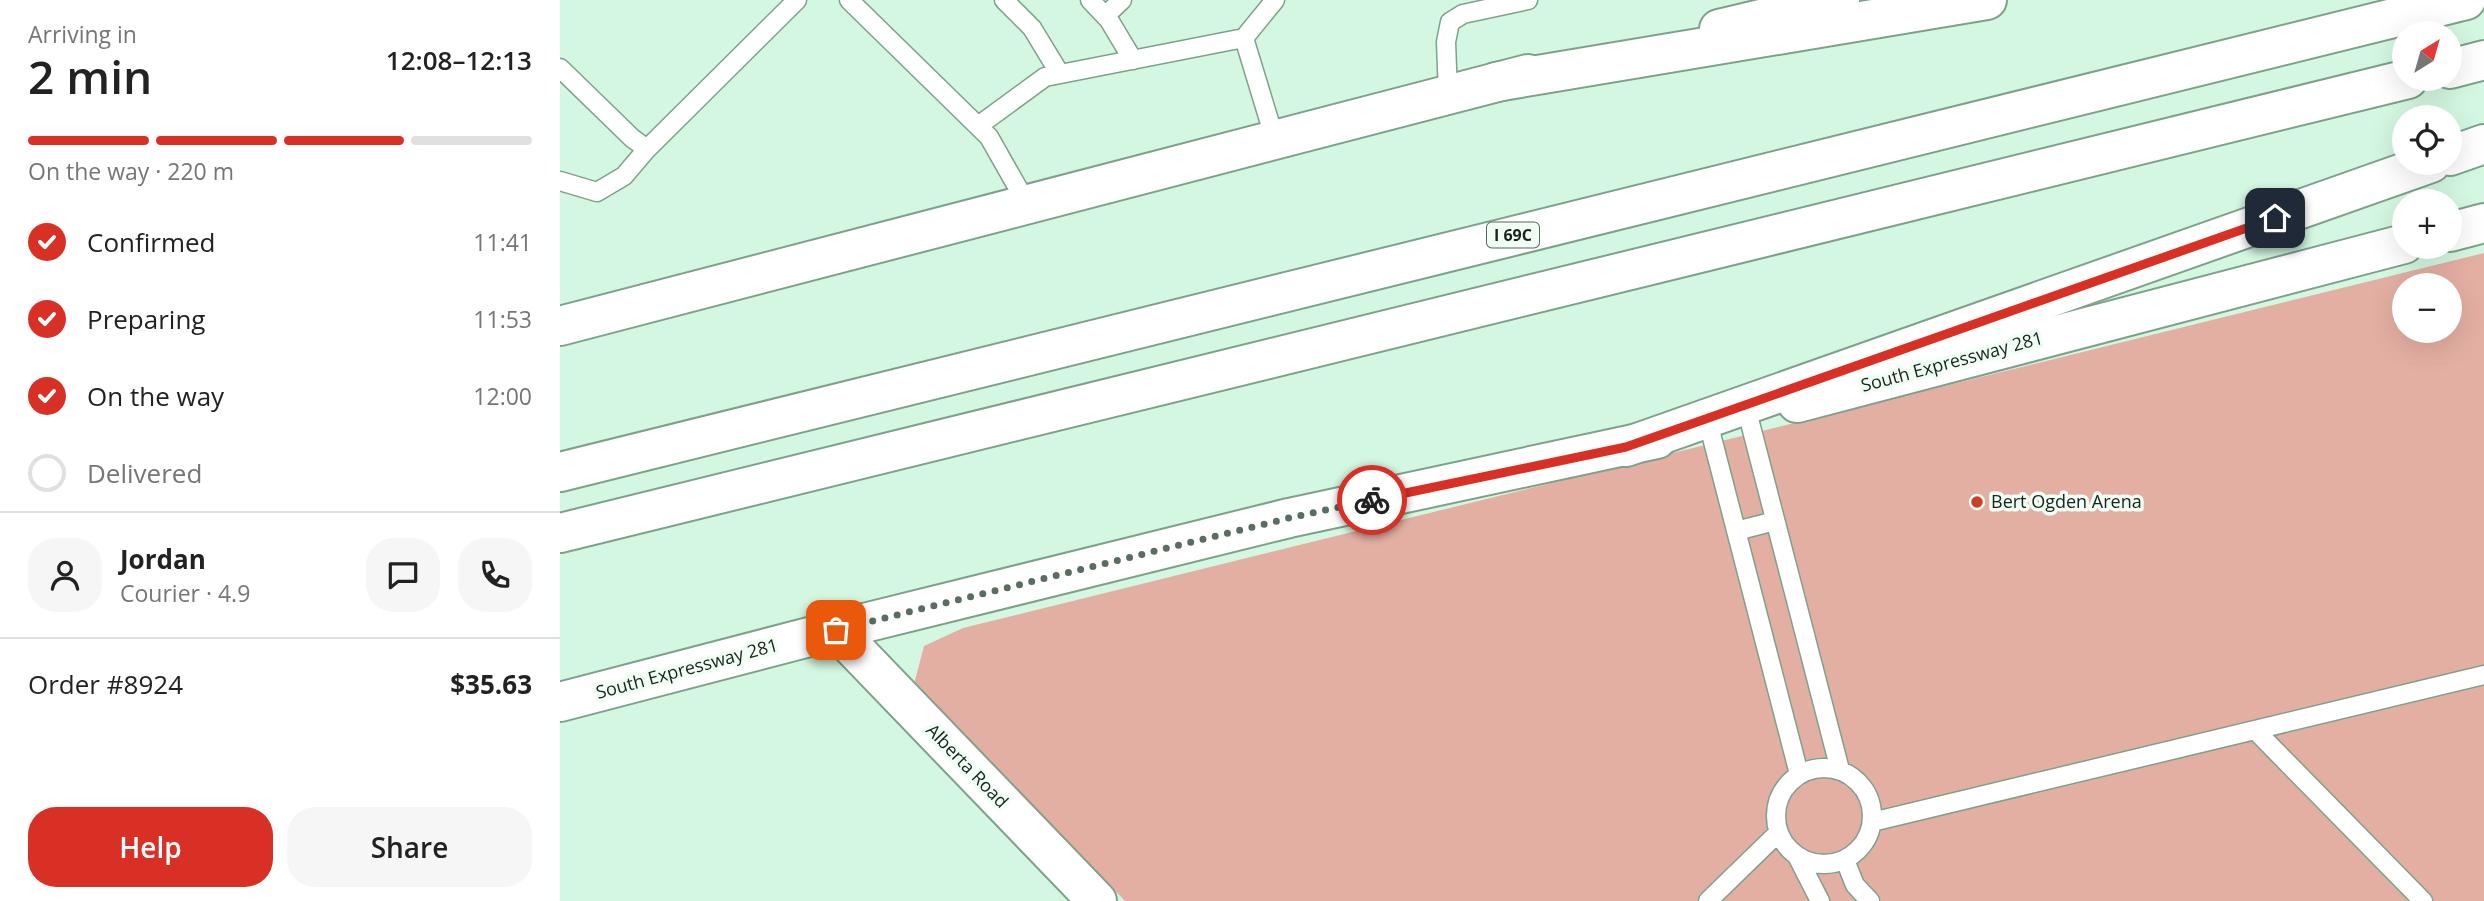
<!DOCTYPE html>
<html lang="en">
<head>
<meta charset="utf-8">
<style>
	body { margin:0; font-family:"Open Sans",sans-serif; background:#f6f6f6; color:#222; height:100vh; display:flex; flex-direction:column; font-size:26px; white-space:nowrap }
	* { box-sizing:border-box; margin:0 }
	p { font-size:23px; color:#767676 }
	.icon { flex:none; width:38px; height:38px; fill:none; stroke:currentColor; stroke-width:2; stroke-linecap:round; stroke-linejoin:round }
	.map { position:relative; flex:1; overflow:hidden }
	.panel { display:flex; flex-direction:column; background:#fff; width:560px }
	.panel>* { flex:none }
	.needle { width:46px; rotate:37deg }
	.fabs { position:absolute; left:1832px; top:21px; display:grid; gap:14px }
	.fabs a { display:grid; place-items:center; width:70px; height:70px; border-radius:50%; background:#fff; box-shadow:0 7px 28px #0002; font-size:35px }
	.pin { position:absolute; display:grid; place-items:center; width:60px; height:60px; color:#fff; margin:-30px; border-radius:14px; box-shadow:0 4px 10px #0006 }
	.courier { position:absolute; display:grid; place-items:center; width:70px; height:70px; margin:-35px; border:5px solid #d93025; border-radius:50%; background:#fff; color:#222; box-shadow:0 2px 9px #0007 }
	.summary em { font-style:normal; font-weight:600 }
	.summary div { display:flex; flex-direction:column-reverse }
	.summary { display:flex; align-items:center; justify-content:space-between; height:119px; padding:0 28px }
	h1 { font-size:46px; font-weight:600; line-height:52px }
	.bar { display:grid; grid-template-columns:repeat(4,1fr); gap:10px 7px; align-content:center; height:84px; padding:0 28px }
	.bar i { height:9px; border-radius:5px; background:#e0e0e0 }
	.bar .selected { background:#d93025 }
	.bar p { grid-column:span 4 }
	.line { display:flex; align-items:center; gap:18px; padding:0 28px; border-top:2px solid #e0e0e0 }
	.line div { flex:1 }
	.round { display:grid; place-items:center; flex:none; width:74px; height:74px; border-radius:28px; background:#f6f6f6 }
	ol { padding:0 28px; list-style:none }
	li { display:flex; align-items:center; gap:21px; height:77px }
	li p { margin-inline-start:auto }
	li .icon { padding:7px; border-radius:50%; background:#d93025; color:#fff; stroke-width:4 }
	li:last-child { color:#767676 }
	li i { width:38px; height:38px; border:4px solid #e0e0e0; border-radius:50% }
	.button { display:flex; gap:14px; margin-top:auto; padding:14px 28px }
	.button a { flex:1; height:80px; border-radius:28px; background:#d93025; color:#fff; font-size:28px; font-weight:600; line-height:80px; text-align:center }
	.button a+a { background:#f6f6f6; color:#222 }
	main { display:flex; flex:1; min-height:0 }
	.map>svg:first-child { display:block }
	.green { fill:#e4afa3; fill-rule:evenodd }
	.lines { fill:none; stroke-linecap:round; stroke-linejoin:round }
	.lane-casing { stroke:#7fa18c; stroke-width:21 }
	.secondary-casing { stroke:#7fa18c; stroke-width:42 }
	.highway-casing { stroke:#7fa18c; stroke-width:42 }
	.lane { stroke:#fff; stroke-width:18 }
	.secondary { stroke:#fff; stroke-width:38 }
	.highway { stroke:#fff; stroke-width:38 }
	.done { stroke:#596e61; stroke-width:7; stroke-dasharray:0 12.6 }
	.route { stroke:#d93025; stroke-width:9 }
	.poi-dot { fill:#cb4026; stroke:#f0fef5; stroke-width:2.5 }
	.labels { text-anchor:middle; stroke-width:7; stroke-linejoin:round; paint-order:stroke }
	.shield { fill:#f0fef5; stroke:#58655d; stroke-width:2 }
	.shield-label { font-size:16px; font-weight:bold; fill:#17241c }
	.street-label { font-size:18px; fill:#17241c; stroke:#f0fef5 }
	.poi-label { font-size:18px; fill:#17241c; stroke:#f0fef5; text-anchor:start }
</style>
</head>
<body>
<main>
<section class="panel">
<div class="summary"><div><h1>2 min</h1><p>Arriving in</p></div><em>12:08–12:13</em></div>
<div class="bar"><i class="selected"></i><i class="selected"></i><i class="selected"></i><i></i><p>On the way · 220 m</p></div>
<ol>
<li><svg class="icon" aria-label="check" viewBox="0 0 24 24"><path d="M5 12l5 5 9-10"/></svg>Confirmed<p>11:41</p></li>
<li><svg class="icon" aria-label="check" viewBox="0 0 24 24"><path d="M5 12l5 5 9-10"/></svg>Preparing<p>11:53</p></li>
<li><svg class="icon" aria-label="check" viewBox="0 0 24 24"><path d="M5 12l5 5 9-10"/></svg>On the way<p>12:00</p></li>
<li><i></i>Delivered</li>
</ol>
<div class="line" style="height:126px"><a class="round"><svg class="icon" aria-label="person" viewBox="0 0 24 24"><circle cx="12" cy="8" r="4"/><path d="M4 21q1-7 8-7t8 7"/></svg></a><div><b>Jordan</b><p>Courier · 4.9</p></div><a class="round"><svg class="icon" aria-label="chat" viewBox="0 0 24 24"><path d="M4 5h16v11H9l-5 4z"/></svg></a><a class="round"><svg class="icon" aria-label="phone" viewBox="0 0 24 24"><path d="M5 4h4l2 5-3 2q2 4 5 5l2-3 5 2v4C11 20 4 13 5 4z"/></svg></a></div>
<div class="line" style="height:91px"><div>Order #8924</div><b>$35.63</b></div>
<div class="button"><a>Help</a><a>Share</a></div>
</section>
<div class="map">
<svg width="1924" height="901" viewBox="0 0 1924 901">
	<rect width="100%" height="100%" fill="#d3f7e1"/>
	<!-- green -->
	<path class="green" d="M1924 253V901H565L354 684 364 646 403 628ZM1844 285H1890V331H1844Z"/>
	<g class="lines">
		<!-- lane casing -->
		<g class="lane-casing">
			<path id="lane" d="M289 0 429 137 467 204
				M444 0 472 28 500 74
				M530 0 549 20 573 60
				M545 16 562 0
				M684 38 715 0
				M0 68 72 138 87 149
				M888 94 886 42 890 22 903 14 968 0
				M418 126 485 77 684 38 715 140
				M0 181 37 192 64 176 87 149 237 0
				M1188 415 1280 770
				M1149 426 1239 774
				M1176 531 1215 521
				M1695 730 1863 901
				M1216 816a48 48 0 1 1 96 0a48 48 0 1 1-96 0Z
				M1312 822 1924 675
				M1238 858 1260 901
				M1285 860 1295 885 1310 901
				M1148 901 1218 833"/>
		</g>
		<!-- secondary casing -->
		<g class="secondary-casing">
			<path id="secondary" d="M1159 29 1280 0
				M1890 232 1924 223
				M0 326 968 74
				M1237 403 1844 244
				M276 630 537 901
				M0 702 276 630 729 518 1097 439"/>
		</g>
		<!-- highway casing -->
		<g class="highway-casing">
			<path id="highway" d="M1890 69 1924 60
				M936 82 1427 0
				M1890 156 1924 144
				M1066 447 1871 163
				M0 472 1906 0
				M0 533 1848 79"/>
		</g>
		<!-- lane -->
		<use href="#lane" class="lane"/>
		<!-- secondary -->
		<use href="#secondary" class="secondary"/>
		<!-- highway -->
		<use href="#highway" class="highway"/>
	</g>
	<g class="lines">
		<!-- done -->
		<path class="done" d="M276 630 729 518 812 500"/>
		<!-- route -->
		<path class="route" d="M812 500 1066 447 1715 218"/>
	</g>
	<!-- markers -->
	<circle class="poi-dot" cx="1417" cy="502" r="7"/>
	<g class="labels">
		<!-- shield labels -->
		<rect class="shield" x="927" y="222.5" width="52" height="25" rx="5"/>
		<g class="shield-label">
			<text x="953" y="241">I 69C</text>
		</g>
		<!-- street labels -->
		<g class="street-label">
			<text transform="translate(1392 362) rotate(-15)" y="6">South Expressway 281</text>
			<text transform="translate(127 669) rotate(-15)" y="6">South Expressway 281</text>
			<text transform="translate(407 766) rotate(46)" y="6">Alberta Road</text>
		</g>
		<!-- poi labels -->
		<g class="poi-label">
			<text x="1431" y="508">Bert Ogden Arena</text>
		</g>
	</g>
</svg>
<div class="fabs">
<a><svg class="needle" viewBox="-14 -14 28 28"><path d="M0-13l5 13h-10z" fill="#e53935"/><path d="M0 13l5-13h-10z" fill="#767676"/></svg></a>
<a><svg class="icon" aria-label="locate" viewBox="0 0 24 24"><circle cx="12" cy="12" r="6"/><path d="M12 2v4M12 18v4M2 12h4M18 12h4"/></svg></a>
<a>+</a>
<a>−</a>
</div>
<div class="pin" style="left:276px;top:630px;background:#ea580c"><svg class="icon" aria-label="bag" viewBox="0 0 24 24"><path d="M5 8h14l-1 12H6zM9 8a3 3 0 0 1 6 0"/></svg></div>
<div class="pin" style="left:1715px;top:218px;background:#1f2937"><svg class="icon" aria-label="home" viewBox="0 0 24 24"><path d="M3 11l9-7 9 7M6 9v11h12V9"/></svg></div>
<div class="courier" style="left:812px;top:500px"><svg class="icon" aria-label="bike" viewBox="0 0 24 24"><circle cx="6" cy="16" r="4"/><circle cx="18" cy="16" r="4"/><path d="M6 16l4-8h5l3 8M10 8l3 8H6M13 5h3"/></svg></div>
</div>
</main>
</body>
</html>
